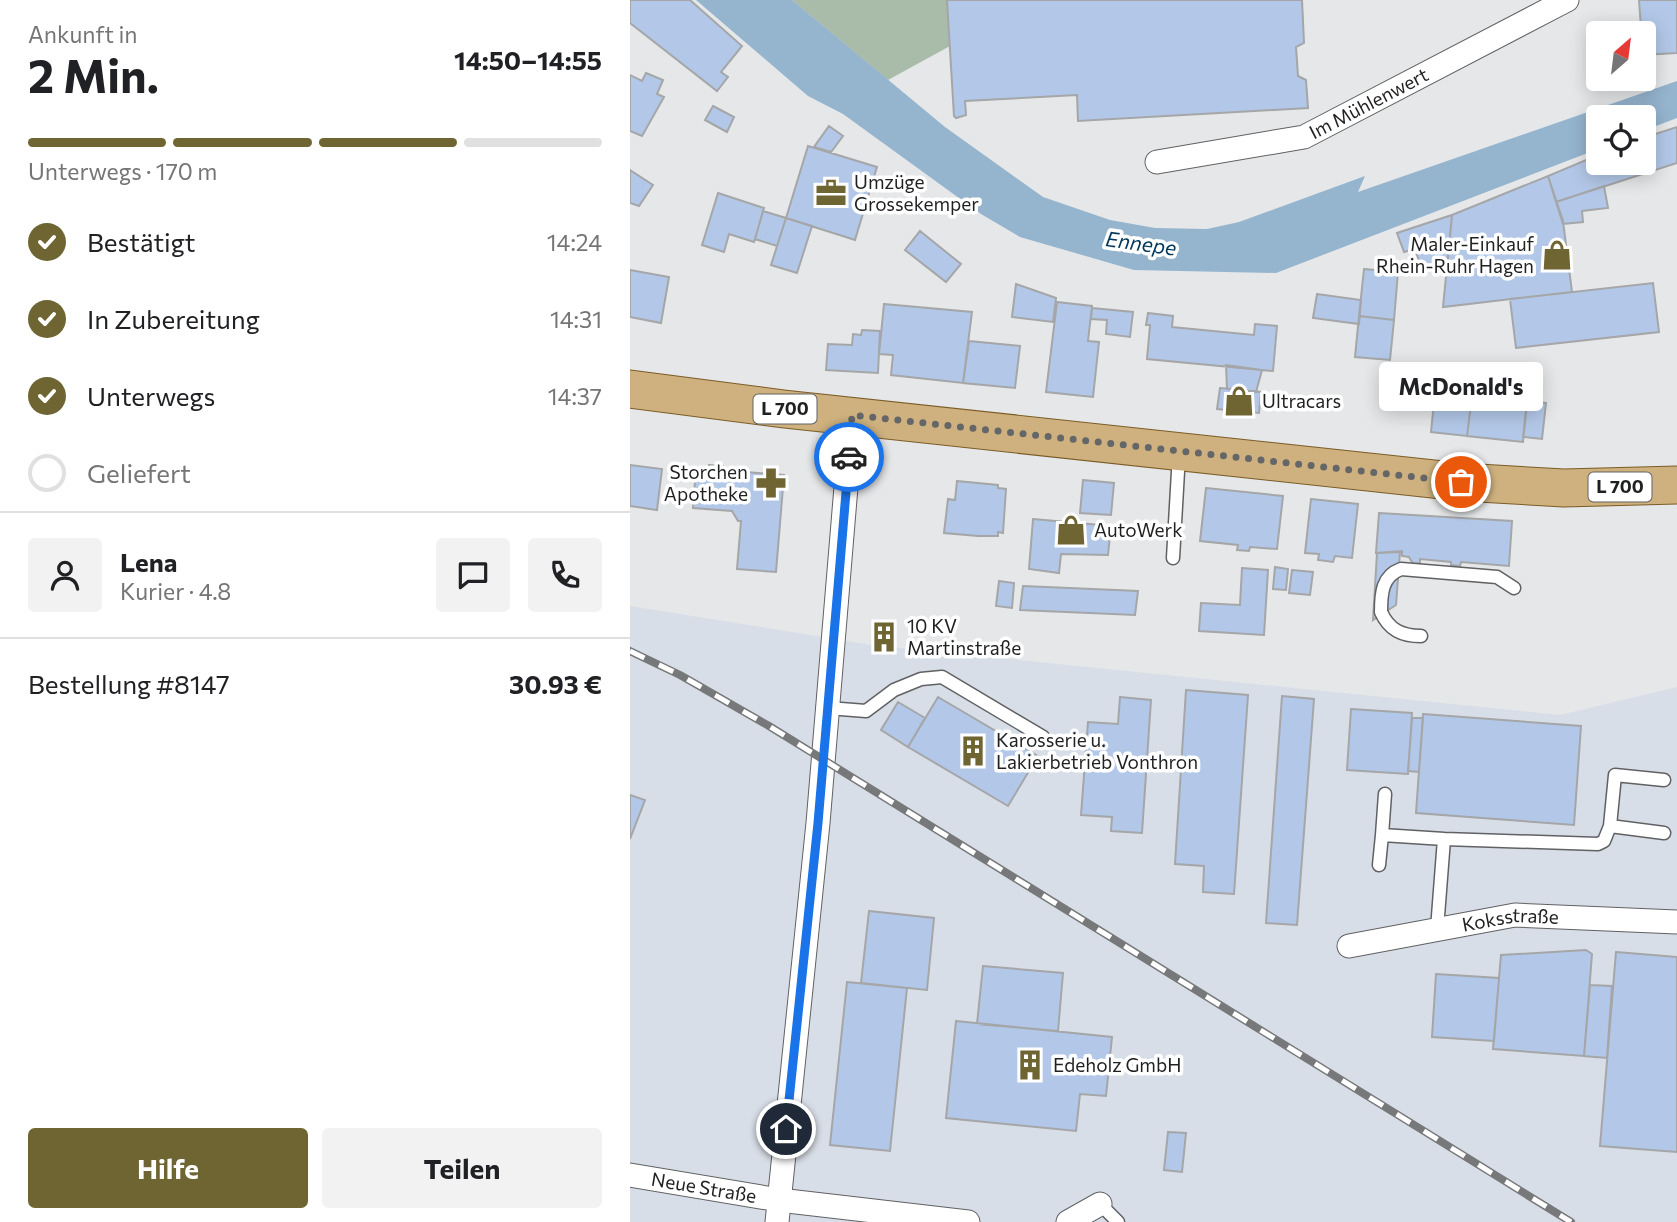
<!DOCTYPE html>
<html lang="de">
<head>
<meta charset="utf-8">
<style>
	body { margin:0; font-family:Commissioner,sans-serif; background:#f2f2f2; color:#202124; height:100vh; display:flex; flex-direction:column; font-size:26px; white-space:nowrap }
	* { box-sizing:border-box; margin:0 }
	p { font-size:23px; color:#757577 }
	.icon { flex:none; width:38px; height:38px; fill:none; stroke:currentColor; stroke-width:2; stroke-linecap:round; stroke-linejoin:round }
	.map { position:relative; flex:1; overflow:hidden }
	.details { display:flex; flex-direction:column; background:#fff; width:630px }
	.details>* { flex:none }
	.needle { width:46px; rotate:28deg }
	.buttons { position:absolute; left:956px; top:21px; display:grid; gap:14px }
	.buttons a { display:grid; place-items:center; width:70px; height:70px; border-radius:7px; background:#fff; box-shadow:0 4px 18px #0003; font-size:35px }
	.pin { position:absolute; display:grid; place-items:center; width:60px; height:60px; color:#fff; margin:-30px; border:4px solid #fff; border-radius:50%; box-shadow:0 2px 7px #0007 }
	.courier { position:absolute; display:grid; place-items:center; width:70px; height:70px; margin:-35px; border:5px solid #1a73e8; border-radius:50%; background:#fff; color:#222; box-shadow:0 2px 9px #0007 }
	.bubble { position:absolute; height:49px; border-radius:7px; background:#fff; box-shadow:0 4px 18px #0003; font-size:23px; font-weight:700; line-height:49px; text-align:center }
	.summary em { font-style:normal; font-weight:700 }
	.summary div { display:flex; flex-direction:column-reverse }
	.summary { display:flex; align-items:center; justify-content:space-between; height:119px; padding:0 28px }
	h1 { font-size:46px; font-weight:700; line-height:52px }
	.bar { display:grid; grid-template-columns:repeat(4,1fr); gap:10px 7px; align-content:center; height:84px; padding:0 28px }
	.bar i { height:9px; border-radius:5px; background:#e0e0e0 }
	.bar .on { background:#6e6532 }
	.bar p { grid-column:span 4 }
	.line { display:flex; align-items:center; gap:18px; padding:0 28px; border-top:2px solid #e0e0e0 }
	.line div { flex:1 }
	.round { display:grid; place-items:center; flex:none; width:74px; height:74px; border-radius:7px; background:#f2f2f2 }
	ol { padding:0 28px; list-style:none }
	li { display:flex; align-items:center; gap:21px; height:77px }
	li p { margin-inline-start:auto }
	li .icon { padding:7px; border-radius:50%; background:#6e6532; color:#fff; stroke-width:4 }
	li:last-child { color:#757577 }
	li i { width:38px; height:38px; border:4px solid #e0e0e0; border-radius:50% }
	.action { display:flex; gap:14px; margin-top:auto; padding:14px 28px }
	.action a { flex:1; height:80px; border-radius:7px; background:#6e6532; color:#fff; font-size:28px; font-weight:700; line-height:80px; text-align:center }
	.action a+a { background:#f2f2f2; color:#202124 }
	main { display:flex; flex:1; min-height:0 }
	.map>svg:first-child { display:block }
	.built { fill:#d8dee7 }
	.green { fill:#a9bca9 }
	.water { fill:#95b4ce }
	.building { fill:#b3c8e8; stroke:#a4a6a8; stroke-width:2 }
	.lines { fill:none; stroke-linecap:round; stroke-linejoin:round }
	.lane-casing { stroke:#606163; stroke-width:15 }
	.street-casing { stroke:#606163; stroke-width:25 }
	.primary-casing { stroke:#7c5c26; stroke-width:39 }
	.lane { stroke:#fff; stroke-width:12 }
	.street { stroke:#fff; stroke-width:23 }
	.primary { stroke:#ceb17e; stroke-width:37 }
	.rail-casing { stroke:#777879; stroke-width:8 }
	.rail { stroke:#fff; stroke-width:5; stroke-dasharray:16; stroke-linecap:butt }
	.done { stroke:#646667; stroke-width:7; stroke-dasharray:0 12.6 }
	.route { stroke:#1a73e8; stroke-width:9 }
	.labels { text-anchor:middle; stroke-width:7; stroke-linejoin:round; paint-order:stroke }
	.shield { fill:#fff; stroke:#626364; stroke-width:2 }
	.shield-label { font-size:18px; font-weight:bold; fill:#1f2021 }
	.street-label { font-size:19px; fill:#1f2021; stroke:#fff }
	.poi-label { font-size:19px; fill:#1f2021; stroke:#fff; text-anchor:start }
	.water-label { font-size:21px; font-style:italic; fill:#01395c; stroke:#fff }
</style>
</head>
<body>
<main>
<section class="details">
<div class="summary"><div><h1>2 Min.</h1><p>Ankunft in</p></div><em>14:50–14:55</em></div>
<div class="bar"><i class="on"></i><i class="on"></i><i class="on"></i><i></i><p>Unterwegs · 170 m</p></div>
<ol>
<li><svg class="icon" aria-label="check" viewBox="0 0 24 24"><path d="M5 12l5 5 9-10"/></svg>Bestätigt<p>14:24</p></li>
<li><svg class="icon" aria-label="check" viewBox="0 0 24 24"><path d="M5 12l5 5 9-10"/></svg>In Zubereitung<p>14:31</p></li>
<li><svg class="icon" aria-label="check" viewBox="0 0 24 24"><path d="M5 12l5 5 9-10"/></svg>Unterwegs<p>14:37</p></li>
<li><i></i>Geliefert</li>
</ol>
<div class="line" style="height:126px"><a class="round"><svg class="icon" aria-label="person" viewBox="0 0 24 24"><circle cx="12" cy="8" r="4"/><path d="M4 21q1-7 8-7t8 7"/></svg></a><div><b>Lena</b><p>Kurier · 4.8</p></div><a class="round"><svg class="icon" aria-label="chat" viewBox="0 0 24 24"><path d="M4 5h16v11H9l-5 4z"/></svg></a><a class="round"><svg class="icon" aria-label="phone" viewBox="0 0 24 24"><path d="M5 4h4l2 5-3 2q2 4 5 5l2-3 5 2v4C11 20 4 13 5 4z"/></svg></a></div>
<div class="line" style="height:91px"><div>Bestellung #8147</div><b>30.93 €</b></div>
<div class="action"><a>Hilfe</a><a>Teilen</a></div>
</section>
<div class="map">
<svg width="1047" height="1222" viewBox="0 0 1047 1222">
	<rect width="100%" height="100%" fill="#e5e7e9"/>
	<!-- built -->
	<path class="built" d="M0 606 242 645 930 715 1047 687V1222H0Z"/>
	<!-- green -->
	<path class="green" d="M162 0H317L320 46 258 80Z"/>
	<!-- water -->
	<path class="water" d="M66 0H162L315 127 413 197 480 220 525 228 577 229 609 222 735 176 728 192 1047 81V118L1013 131V117H968V149L646 273 504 270 390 237 351 214 213 114 178 96Z"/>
	<!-- building -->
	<path class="building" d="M0 0H60L112 46 91 72 98 77 87 91 0 23Z
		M317 0H672L674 43 666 47 668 76 676 80 678 108 448 121 447 95 335 101 336 115 326 118 324 116Z
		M1009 0H1047V53L1013 55Z
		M16 73 33 80 27 94 34 97 12 136 0 131V75L12 81Z
		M83 106 104 117 97 132 75 120Z
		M199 126 213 136 201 152 184 147Z
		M1047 127V163L926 202 918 176 968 155V163H1013V138Z
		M178 146 247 167 225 240 156 218Z
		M0 170 23 185 9 206 0 203Z
		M918 176 933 221 942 292 813 307 822 215Z
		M974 186 978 208 952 211 953 222 933 224 926 202Z
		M88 193 134 208 124 242 99 234 94 252 72 245Z
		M133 211 156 218 147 246 125 239Z
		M822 215 817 270 791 267 785 249 774 252 767 233Z
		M156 218 182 226 167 273 141 265Z
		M290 231 331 264 316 282 275 250Z
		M734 269 768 272 764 320 729 316Z
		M0 270 39 277 31 323 0 317Z
		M1023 283 1029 332 886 348 880 299Z
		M386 284 426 298 423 322 382 317Z
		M687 294 731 300 729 324 683 318Z
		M427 302 462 306 458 341 469 342 463 397 416 392Z
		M254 304 342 312 333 383 261 375 263 355 249 354Z
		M462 308 503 312 500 337 476 334 477 320 461 319Z
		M518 313 543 316 542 327 624 335 625 324 647 326 643 371 517 359 520 325H516Z
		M729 316 764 320 760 360 725 357Z
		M232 330 250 331 248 373 196 370 198 344 222 345 223 334 231 335Z
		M339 341 390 346 385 388 333 383Z
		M596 365 632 370 626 392 597 389Z
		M854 383 871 385 870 391 898 394 893 442 837 436 843 388 854 390Z
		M590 388 631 392 629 413 587 409Z
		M897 401 916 403 912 439 893 437Z
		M804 402 841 405 837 436 801 432Z
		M0 465 32 469 27 510 0 506Z
		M79 465 93 466 92 470 154 475 146 572 107 569 111 521H108L102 511 63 508 66 468 79 469Z
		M453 480 484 483 481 515 450 513Z
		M327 481 368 485V488L376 489 373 533 368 532V536H348L314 533 318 499 325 500Z
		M576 488 653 496 647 549 620 547 619 551 607 550 608 545 570 541Z
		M681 499 728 504 722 558 705 556 703 562 688 560 689 554 675 553Z
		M749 513 882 521 879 566 831 562 830 566 821 565V562L790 559V563L783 564 779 557 772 556V551L746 553Z
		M403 519 481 526 478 555 431 554 429 573 399 569Z
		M770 552 766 605 743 620 747 553Z
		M645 567 658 569 656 590 643 589Z
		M612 568 638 570 634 635 569 631 571 603 610 605Z
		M662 570 683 572 680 595 659 593Z
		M369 581 384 583 382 608 366 606Z
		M393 586 508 591 505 615 390 610Z
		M244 631 265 633 263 644 243 641Z
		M556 690 618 695 604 894 573 892 574 866 545 864Z
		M652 696 684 699 667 925 636 923Z
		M308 697 408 756 378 806 278 747Z
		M490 697 521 700 512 833 481 831 482 817 451 815 458 722 488 724Z
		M268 702 295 718 278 747 251 730Z
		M721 709 782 713 778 774 717 770Z
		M793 714 951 726 944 825 786 813Z
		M782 718H793L789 772 778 771Z
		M0 795 15 800 0 839Z
		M239 911 304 918 297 990 231 983Z
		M956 950 962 954 954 1056 863 1049 871 955Z
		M986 952 1047 957V1152L970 1146Z
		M353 966 433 973 428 1031 347 1024Z
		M806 974 869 978 864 1041 802 1037Z
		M217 982 277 988 260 1151 200 1145Z
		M960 985 982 986 977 1058 954 1056Z
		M326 1021 482 1037 476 1096 450 1094 446 1131 316 1118Z
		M538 1132 556 1133 552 1172 534 1170Z"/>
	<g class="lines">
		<!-- lane casing -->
		<g class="lane-casing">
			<path id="lane" d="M543 558 549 454
				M791 636C772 636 759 630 751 612 751 593 752 576 771 569L867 577 884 588
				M198 708 236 711 264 690 291 679 312 677 413 737
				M755 794 752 835 814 839
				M980 826 1034 833
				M749 865 752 835
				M807 929 814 839 968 844 974 841 980 826 985 775 1034 780
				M470 1204 488 1222"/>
		</g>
		<!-- street casing -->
		<g class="street-casing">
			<g id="street">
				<path id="s1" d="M527 162 674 137 937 0"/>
				<path id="s2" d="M719 946 885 915 1047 922"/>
				<path id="s3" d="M0 1175 149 1200 338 1222"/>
				<path d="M147 1222 188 823 222 415"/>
				<path d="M438 1222 470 1204"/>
			</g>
		</g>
		<!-- primary casing -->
		<g class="primary-casing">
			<path id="primary" d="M0 389 154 409 831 482 934 488 1047 485"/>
		</g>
		<!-- lane -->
		<use href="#lane" class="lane"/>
		<!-- street -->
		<use href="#street" class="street"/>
		<!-- primary -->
		<use href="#primary" class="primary"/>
		<!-- rail casing -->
		<g class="rail-casing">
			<path id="rail" d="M0 651 50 675 139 726 941 1222"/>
		</g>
		<!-- rail -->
		<use href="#rail" class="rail"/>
	</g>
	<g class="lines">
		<!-- done -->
		<path class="done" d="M219 457 222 415 831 482"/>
		<!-- route -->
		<path class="route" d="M156 1129 188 823 219 457"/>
	</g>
	<!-- icons -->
	<defs>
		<g id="office-bare" transform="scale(2.415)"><path d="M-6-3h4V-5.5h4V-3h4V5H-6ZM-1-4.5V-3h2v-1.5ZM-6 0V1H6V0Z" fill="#6e6532" stroke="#fff" stroke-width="2.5" paint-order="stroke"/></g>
		<g id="shop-bare" transform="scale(2.415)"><path d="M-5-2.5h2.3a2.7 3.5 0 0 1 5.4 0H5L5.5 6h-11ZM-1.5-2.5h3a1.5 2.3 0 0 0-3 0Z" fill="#6e6532" stroke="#fff" stroke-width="2.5" paint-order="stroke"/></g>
		<g id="pharmacy-bare" transform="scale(2.415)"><path d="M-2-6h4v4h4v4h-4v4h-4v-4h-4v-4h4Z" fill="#6e6532" stroke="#fff" stroke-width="2.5" paint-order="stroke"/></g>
		<g id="building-bare" transform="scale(2.415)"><path d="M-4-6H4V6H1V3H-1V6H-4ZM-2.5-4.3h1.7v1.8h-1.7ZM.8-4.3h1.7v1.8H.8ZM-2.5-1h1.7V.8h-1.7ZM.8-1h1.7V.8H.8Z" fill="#6e6532" stroke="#fff" stroke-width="2.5" paint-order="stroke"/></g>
	</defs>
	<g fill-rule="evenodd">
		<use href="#office-bare" x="201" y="193"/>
		<use href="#shop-bare" x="927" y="255"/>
		<use href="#shop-bare" x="609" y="401"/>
		<use href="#pharmacy-bare" x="141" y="483"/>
		<use href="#shop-bare" x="441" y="530"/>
		<use href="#building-bare" x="254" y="637"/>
		<use href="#building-bare" x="343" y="751"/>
		<use href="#building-bare" x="400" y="1065"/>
	</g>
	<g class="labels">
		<!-- shield labels -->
		<g class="shield">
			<rect x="123.5" y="394.5" width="63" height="29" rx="5"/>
			<rect x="958.5" y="472.5" width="63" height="29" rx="5"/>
		</g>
		<g class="shield-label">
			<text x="155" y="415">L 700</text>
			<text x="990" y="493">L 700</text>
		</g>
		<!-- street labels -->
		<g class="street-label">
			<text dy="7" stroke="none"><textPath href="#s1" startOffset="222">Im Mühlenwert</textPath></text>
			<text dy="7" stroke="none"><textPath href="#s2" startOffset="164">Koksstraße</textPath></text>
			<text dy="7" stroke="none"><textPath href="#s3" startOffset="75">Neue Straße</textPath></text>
		</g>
		<!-- poi labels -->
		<g class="poi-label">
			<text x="224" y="189">Umzüge<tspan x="224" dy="22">Grossekemper</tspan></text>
			<text x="904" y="251" text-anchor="end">Maler-Einkauf<tspan x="904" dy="22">Rhein-Ruhr Hagen</tspan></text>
			<text x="632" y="408">Ultracars</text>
			<text x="118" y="479" text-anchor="end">Storchen<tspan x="118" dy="22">Apotheke</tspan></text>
			<text x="464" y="537">AutoWerk</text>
			<text x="277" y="633">10 KV<tspan x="277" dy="22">Martinstraße</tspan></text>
			<text x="366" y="747">Karosserie u.<tspan x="366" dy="22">Lakierbetrieb Vonthron</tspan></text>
			<text x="423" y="1072">Edeholz GmbH</text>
		</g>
		<!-- water labels -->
		<g class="water-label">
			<text transform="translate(511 244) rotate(8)" y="7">Ennepe</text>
		</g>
	</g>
</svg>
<div class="buttons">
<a><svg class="needle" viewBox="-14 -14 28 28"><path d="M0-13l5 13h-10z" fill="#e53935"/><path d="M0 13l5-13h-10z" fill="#757577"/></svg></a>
<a><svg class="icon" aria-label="locate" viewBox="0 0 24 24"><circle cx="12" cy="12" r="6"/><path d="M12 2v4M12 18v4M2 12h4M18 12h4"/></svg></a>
</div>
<div class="pin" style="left:831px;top:482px;background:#ea580c"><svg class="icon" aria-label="bag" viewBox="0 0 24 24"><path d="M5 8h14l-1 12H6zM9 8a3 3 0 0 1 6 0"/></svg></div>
<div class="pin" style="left:156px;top:1129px;background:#1f2937"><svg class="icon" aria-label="home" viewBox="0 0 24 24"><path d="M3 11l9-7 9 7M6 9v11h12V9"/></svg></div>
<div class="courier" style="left:219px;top:457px"><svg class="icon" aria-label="car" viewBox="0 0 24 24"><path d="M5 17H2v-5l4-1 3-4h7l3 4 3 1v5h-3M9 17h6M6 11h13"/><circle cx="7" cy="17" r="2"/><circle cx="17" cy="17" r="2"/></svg></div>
<div class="bubble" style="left:749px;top:362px;width:164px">McDonald's</div>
</div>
</main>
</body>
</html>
